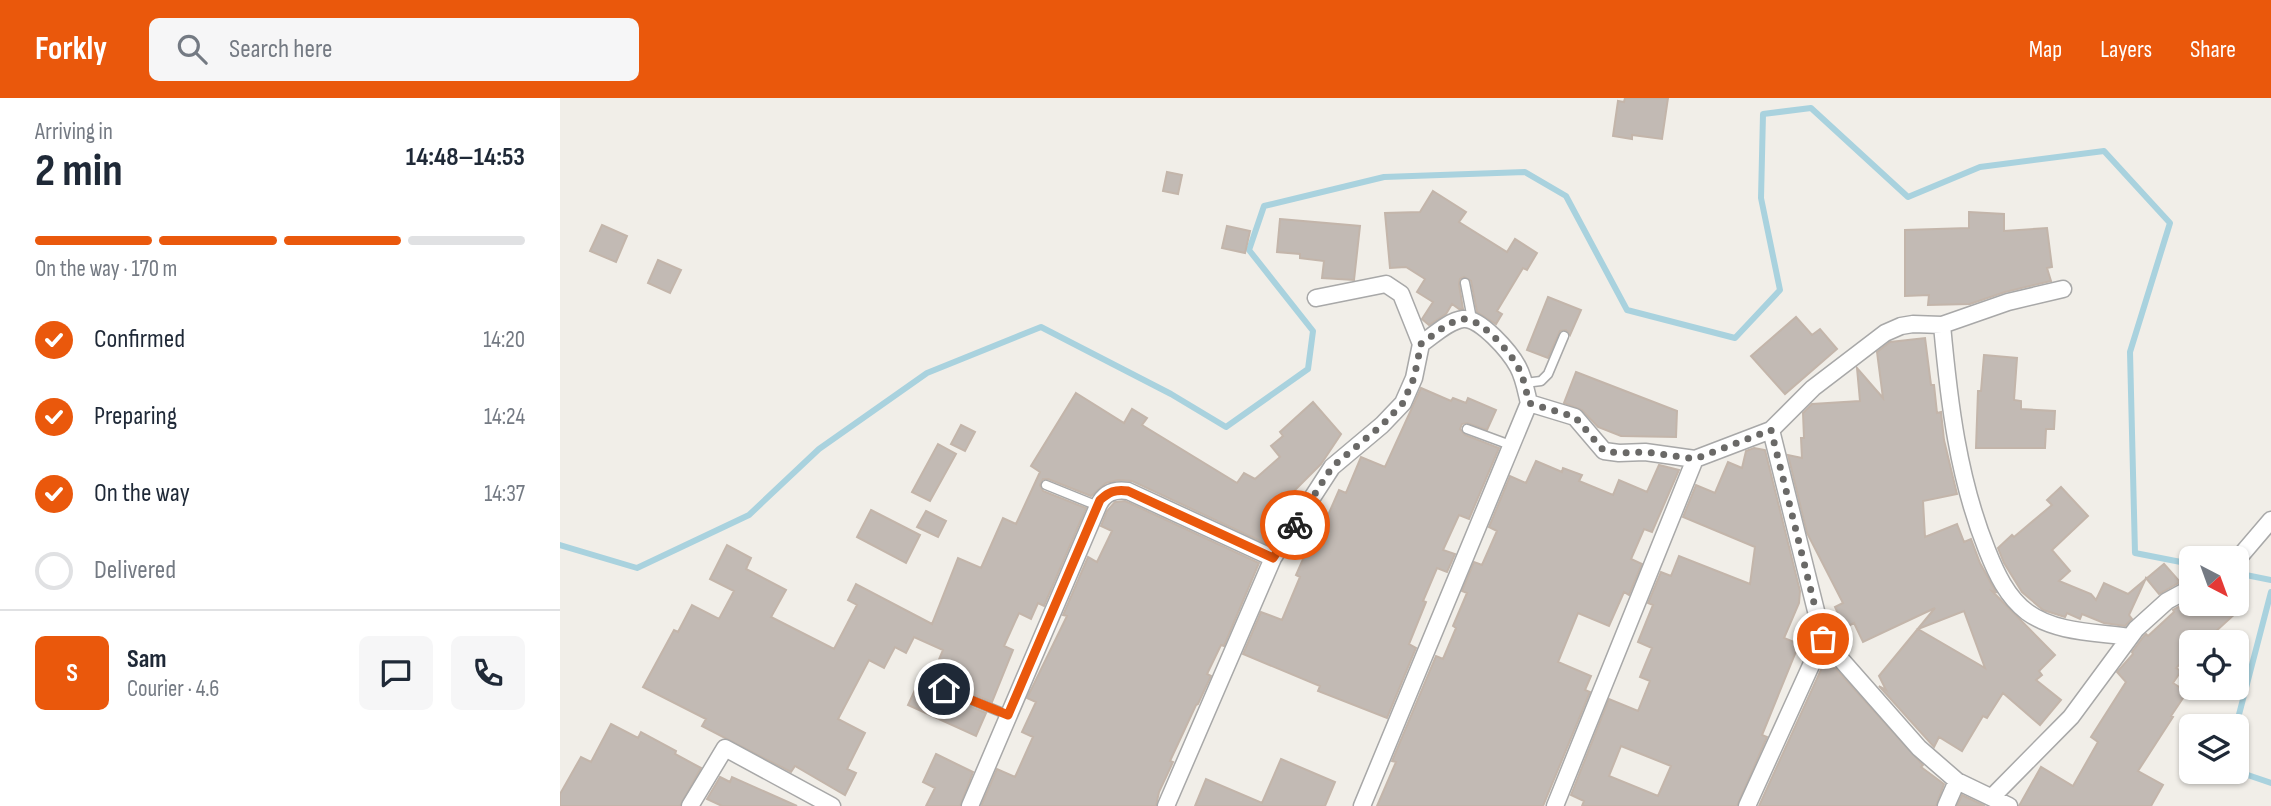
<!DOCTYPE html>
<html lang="en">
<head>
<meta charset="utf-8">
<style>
	body { margin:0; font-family:"Sofia Sans Condensed",sans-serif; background:#f6f6f7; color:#1f2937; height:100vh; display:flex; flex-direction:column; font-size:26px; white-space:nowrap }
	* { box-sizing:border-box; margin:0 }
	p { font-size:23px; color:#747a83 }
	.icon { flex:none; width:38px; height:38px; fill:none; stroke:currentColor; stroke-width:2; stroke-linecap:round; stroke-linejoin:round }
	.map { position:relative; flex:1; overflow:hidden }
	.panel { display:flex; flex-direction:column; background:#fff; width:560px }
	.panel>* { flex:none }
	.needle { width:46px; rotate:139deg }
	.fabs { position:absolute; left:1619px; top:448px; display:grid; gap:14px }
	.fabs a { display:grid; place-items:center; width:70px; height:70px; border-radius:10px; background:#fff; box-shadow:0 2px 5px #0004; font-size:35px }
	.pin { position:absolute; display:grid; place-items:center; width:60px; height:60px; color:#fff; margin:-30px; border:4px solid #fff; border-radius:50%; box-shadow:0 2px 7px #0007 }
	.courier { position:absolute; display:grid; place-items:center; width:70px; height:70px; margin:-35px; border:5px solid #ea580c; border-radius:50%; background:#fff; color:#222; box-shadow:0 2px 9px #0007 }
	.head em { font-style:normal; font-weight:700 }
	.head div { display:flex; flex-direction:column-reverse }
	.head { display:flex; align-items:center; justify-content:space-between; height:119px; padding:0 35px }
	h1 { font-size:46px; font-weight:700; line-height:52px }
	.bar { display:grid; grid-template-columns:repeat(4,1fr); gap:10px 7px; align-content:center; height:84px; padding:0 35px }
	.bar i { height:9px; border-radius:5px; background:#e0e1e3 }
	.bar .current { background:#ea580c }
	.bar p { grid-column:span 4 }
	.line { display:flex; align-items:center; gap:18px; padding:0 35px; border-top:2px solid #e0e1e3 }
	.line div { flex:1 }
	.round { display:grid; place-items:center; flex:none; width:74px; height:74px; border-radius:10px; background:#f6f6f7 }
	ol { padding:0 35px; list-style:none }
	li { display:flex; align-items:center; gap:21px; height:77px }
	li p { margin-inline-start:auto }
	li .icon { padding:7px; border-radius:50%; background:#ea580c; color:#fff; stroke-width:4 }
	li:last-child { color:#747a83 }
	li i { width:38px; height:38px; border:4px solid #e0e1e3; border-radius:50% }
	header { display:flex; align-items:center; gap:42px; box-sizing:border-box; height:98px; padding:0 35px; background:#ea580c; color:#fff }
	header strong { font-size:33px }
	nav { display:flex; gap:38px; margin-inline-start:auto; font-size:24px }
	.search { width:490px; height:63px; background:#f6f6f7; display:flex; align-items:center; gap:18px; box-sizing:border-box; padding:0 24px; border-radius:10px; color:#747a83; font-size:26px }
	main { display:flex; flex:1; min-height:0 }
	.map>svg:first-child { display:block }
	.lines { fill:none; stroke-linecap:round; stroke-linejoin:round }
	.stream { stroke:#a9d2de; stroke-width:6 }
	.building { fill:#c2bab4; stroke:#c3b5aa; stroke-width:2; fill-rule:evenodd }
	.lane-casing { stroke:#a8a8a8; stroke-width:11 }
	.street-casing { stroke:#a8a8a8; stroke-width:19 }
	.lane { stroke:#fff; stroke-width:8 }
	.street { stroke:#fff; stroke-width:16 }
	.done { stroke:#6a6967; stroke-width:7; stroke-dasharray:0 12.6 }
	.route { stroke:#ea580c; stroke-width:9 }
</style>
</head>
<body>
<header>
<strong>Forkly</strong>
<div class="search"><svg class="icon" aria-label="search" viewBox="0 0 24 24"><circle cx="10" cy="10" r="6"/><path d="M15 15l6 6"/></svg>Search here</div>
<nav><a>Map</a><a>Layers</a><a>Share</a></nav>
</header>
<main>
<section class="panel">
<div class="head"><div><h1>2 min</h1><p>Arriving in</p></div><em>14:48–14:53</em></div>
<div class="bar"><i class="current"></i><i class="current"></i><i class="current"></i><i></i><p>On the way · 170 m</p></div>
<ol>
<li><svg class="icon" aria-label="check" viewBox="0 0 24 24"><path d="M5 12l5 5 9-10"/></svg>Confirmed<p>14:20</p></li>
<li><svg class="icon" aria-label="check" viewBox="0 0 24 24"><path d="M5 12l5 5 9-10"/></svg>Preparing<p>14:24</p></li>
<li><svg class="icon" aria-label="check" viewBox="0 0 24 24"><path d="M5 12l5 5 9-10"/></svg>On the way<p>14:37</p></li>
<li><i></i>Delivered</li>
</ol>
<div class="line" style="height:126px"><b class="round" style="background:#ea580c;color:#fff">S</b><div><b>Sam</b><p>Courier · 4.6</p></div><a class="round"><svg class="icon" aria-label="chat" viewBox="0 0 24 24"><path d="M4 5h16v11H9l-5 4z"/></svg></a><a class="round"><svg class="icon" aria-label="phone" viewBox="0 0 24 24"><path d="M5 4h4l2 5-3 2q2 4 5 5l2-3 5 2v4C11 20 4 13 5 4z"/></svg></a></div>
</section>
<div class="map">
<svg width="1711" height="708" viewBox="0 0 1711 708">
	<rect width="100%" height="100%" fill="#f1eee8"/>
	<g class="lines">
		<!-- stream -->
		<path class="stream" d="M0 447 77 470 189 417 259 351 367 275 481 229 611 296 666 329 748 271 753 233 689 152 704 108 824 79 965 74 1006 98 1067 212 1175 240 1220 192 1201 100 1203 16 1251 10 1348 99 1420 69 1544 53 1610 125 1570 254 1575 455 1631 466
			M1676 475 1711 482
			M1676 628 1711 494
			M1676 673 1711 685"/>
	</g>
	<!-- building -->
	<path class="building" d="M1065 0H1108L1102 41 1072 37V41L1053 38 1058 3 1064 4Z
		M607 74 622 77 618 96 603 93Z
		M873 93 906 114 899 124 947 154 955 141 977 155 967 172 963 170 937 213 942 216 936 226 917 214 911 183 904 179 900 181 899 186 903 211H899L892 206 886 216 869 227 862 221 873 204 857 194 865 181 846 169 830 170 825 115 860 114Z
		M1409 114 1444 116V133L1487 130 1492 169 1487 170 1491 183 1445 194 1410 206 1368 207 1369 197 1345 198V132L1409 130Z
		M720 121 800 128 794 182 762 180 764 163 740 160V156L717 154Z
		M42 127 67 138 56 164 30 153Z
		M667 128 690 133 685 155 662 150Z
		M98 162 121 172 110 195 88 185Z
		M988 199 1021 212 1010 237 1006 232 1000 233 988 260 967 252Z
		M1236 219 1252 237 1260 231 1277 251 1225 296 1191 258Z
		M1365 240 1371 287H1374L1377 315 1381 314 1384 342 1397 396 1363 403 1365 439 1397 426 1404 444 1411 441 1420 465 1436 494 1432 493 1495 557 1479 573 1482 577 1476 582 1501 602 1480 627 1443 595 1427 620 1423 618 1402 653 1379 639 1374 649 1319 588 1326 592 1319 578 1375 510 1303 544 1294 525 1285 530 1275 509 1283 505 1247 435 1228 357 1242 360 1241 340H1244L1243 315 1252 306 1300 303 1297 270 1323 300 1317 254 1330 244ZM1404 513 1425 570 1358 531Z
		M1424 257 1457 260 1454 302 1461 303V311L1495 313 1494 331H1486L1485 350H1416L1418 293H1421Z
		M1016 274 1117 313 1116 339 1061 338 1038 329 1022 312 1004 305Z
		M861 290 891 303 893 300 906 305 908 300 936 312 927 332 907 325 902 326 900 331 905 337 939 350 909 421 899 417 883 452 895 456 887 474 877 470 863 503 866 504 849 546 856 550 827 620 758 593 760 588 683 556 701 514 722 522 740 479 736 477 747 452 752 454 779 392 786 395 801 359 825 369Z
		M516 295 564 325 572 311 587 320 582 327 677 385 684 375 695 381 720 359 711 348 723 338 720 334 753 304 781 336 761 366 726 401 735 407 709 447 572 383 558 382 546 385 531 398 488 381H483L480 387 483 393 526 410 484 508 478 505 471 521 459 515 444 548 453 552 432 604 386 585H381L378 589 382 597 426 615 416 638 348 607 361 579 370 583 383 552 354 539 346 555 335 549 324 570 309 562 278 621 305 635 287 671 296 675 285 697 235 668 231 674 142 628 146 621 83 589 114 532 118 534 132 507 159 521 174 493 150 481 167 447 191 460 186 471 226 492 211 519 274 551 297 507 288 502 296 486 372 526 398 460 421 470 443 420 456 426 480 374 471 368Z
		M401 327 415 334 405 353 391 346Z
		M378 346 396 356 370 403 352 394Z
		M1194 350 1205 352 1240 493 1239 505 1224 540 1239 546 1202 637 1207 639 1177 708H1022L1024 703 1011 697 1049 601 1078 613 1090 583 1080 579 1092 550 1078 544 1093 507 1088 505 1101 474 1111 478 1119 458 1190 486 1195 449 1123 419 1136 387 1155 395 1168 364 1182 370 1186 353ZM1061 648 1111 668 1098 698 1049 678Z
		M976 363 1002 374 1003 370 1022 377 1019 383 1053 397 1059 382 1087 394 1099 367 1119 372 1092 434 1084 431 1071 461 1082 466 1069 497 1064 494 1049 528 1018 515 998 564 1031 578 1025 592 1030 594 983 708H817L836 664 832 663 876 558 883 561 896 530 893 528 907 495 902 493 914 464 922 467 937 433 929 429 950 378 966 385Z
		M1501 389 1528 418 1492 452 1510 473 1499 483 1531 496 1536 502 1544 485 1568 496 1604 466 1620 484 1599 496 1586 480 1569 517 1572 521 1565 528 1544 525 1522 516 1520 521 1507 515 1505 519 1483 512 1462 494 1444 465 1438 450 1452 437 1454 439 1492 407 1487 402Z
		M565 403 699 465 664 548 661 547 647 576 651 578 638 606 636 607 610 663 613 664 599 694 596 708H421L437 671 455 679 473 639 462 634 476 604 467 600 507 518 503 517 528 459 537 464 552 433 541 428 547 413 555 404Z
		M311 412 360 437 346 465 297 439Z
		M366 413 386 423 378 439 357 429Z
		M1631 502V506H1669L1677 514 1655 534 1664 544H1631V555L1616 570 1621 573 1613 585 1627 594 1611 618 1613 619 1578 673 1603 687 1591 708H1459L1481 669 1513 688 1538 644 1531 639 1566 584 1557 574 1573 556 1572 554 1584 538 1586 536 1588 538 1614 514 1613 512Z
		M1264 565 1276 571 1363 667 1361 669 1384 686 1376 708H1199Z
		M51 626 78 640 81 634 116 653 115 656 141 670 120 708H0V696L21 659 31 664Z
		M376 656 413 674 400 708H366L375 690 363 684Z
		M721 661 775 684 765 708H635L646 681 702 705Z
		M160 679 170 684 172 679 237 708H162L147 701Z
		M1402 697 1425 708H1397Z"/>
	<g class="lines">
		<!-- lane casing -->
		<g class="lane-casing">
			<path id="lane" d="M905 185 912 221
				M965 285 981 283 988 276 1004 238
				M907 331 953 348
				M486 387 538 408
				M384 591 448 617"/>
		</g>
		<!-- street casing -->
		<g class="street-casing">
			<path id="street" d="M1503 191 1448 204 1382 227C1389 304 1398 380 1427 452 1436 475 1447 499 1467 514 1496 535 1536 534 1570 539
				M969 305 1015 319 1044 353 1059 355 1085 354 1135 361 1211 332 1263 541 1359 650 1397 683 1449 708
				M1211 332 1253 290 1325 235 1341 228 1353 226 1382 227
				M1676 463 1711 422
				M1433 698 1511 619 1576 531 1607 503 1631 490
				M130 708 165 650 272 708
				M410 708 538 408C544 395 554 391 568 393L713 460
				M606 708 713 460 772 369 822 327 843 305 854 280 861 246 841 196 826 186 756 200
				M802 708 969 305C966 293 964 280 958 269 950 254 920 219 903 221 888 223 873 238 861 246
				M995 708 1135 361
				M1187 708 1263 541
				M1386 708 1397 683"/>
		</g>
		<!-- lane -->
		<use href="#lane" class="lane"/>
		<!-- street -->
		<use href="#street" class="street"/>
	</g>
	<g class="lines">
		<!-- done -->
		<path class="done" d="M735 427 772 369 822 327 843 305 854 280 861 246C873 238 888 223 903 221 920 219 950 254 958 269 964 280 966 293 969 305L1015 319 1044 353 1059 355 1086 354 1135 361 1211 332 1263 541"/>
		<!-- route -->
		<path class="route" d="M384 591 448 617 540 402C549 394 555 391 568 393L713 460 735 427"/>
	</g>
</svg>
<div class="fabs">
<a><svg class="needle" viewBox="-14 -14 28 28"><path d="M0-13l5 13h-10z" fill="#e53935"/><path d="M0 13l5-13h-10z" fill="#747a83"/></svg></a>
<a><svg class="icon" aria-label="locate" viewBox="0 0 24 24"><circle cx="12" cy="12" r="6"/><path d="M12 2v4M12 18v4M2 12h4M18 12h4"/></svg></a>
<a><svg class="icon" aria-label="layers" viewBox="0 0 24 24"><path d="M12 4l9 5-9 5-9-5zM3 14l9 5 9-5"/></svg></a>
</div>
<div class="pin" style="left:1263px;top:541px;background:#ea580c"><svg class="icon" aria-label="bag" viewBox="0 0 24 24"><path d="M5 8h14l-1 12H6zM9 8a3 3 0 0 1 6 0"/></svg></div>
<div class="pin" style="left:384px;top:591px;background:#1f2937"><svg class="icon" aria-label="home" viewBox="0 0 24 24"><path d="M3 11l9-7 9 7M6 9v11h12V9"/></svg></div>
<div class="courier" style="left:735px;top:427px"><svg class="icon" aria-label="bike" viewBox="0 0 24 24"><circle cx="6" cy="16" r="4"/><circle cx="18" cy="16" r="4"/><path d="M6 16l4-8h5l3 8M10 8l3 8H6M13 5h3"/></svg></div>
</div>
</main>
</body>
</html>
